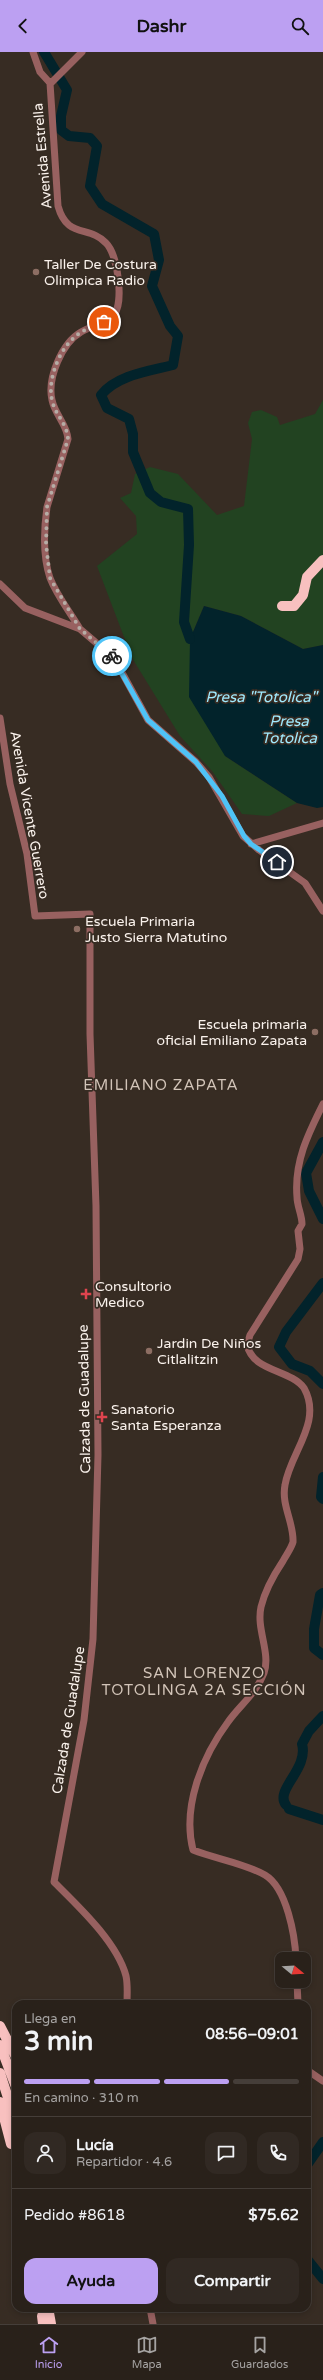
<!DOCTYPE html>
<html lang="es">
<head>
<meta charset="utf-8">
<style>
	body { margin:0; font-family:"Varela Round",sans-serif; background:#312923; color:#f1f3f6; height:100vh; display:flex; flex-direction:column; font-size:15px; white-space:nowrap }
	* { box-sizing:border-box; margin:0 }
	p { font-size:13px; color:#a5a3a2 }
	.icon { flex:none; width:22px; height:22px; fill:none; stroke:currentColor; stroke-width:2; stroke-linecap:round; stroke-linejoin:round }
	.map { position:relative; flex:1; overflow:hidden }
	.panel { position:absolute; left:12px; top:1948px; width:299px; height:312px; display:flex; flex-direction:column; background:#29211a; border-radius:12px; box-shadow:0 2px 6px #0003,0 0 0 1px #453e39 }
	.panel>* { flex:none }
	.needle { width:26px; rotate:108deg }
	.fabs { position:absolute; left:275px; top:1900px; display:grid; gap:8px }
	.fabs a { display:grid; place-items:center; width:36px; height:36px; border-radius:8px; background:#29211a; box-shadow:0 2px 6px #0003,0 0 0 1px #453e39; font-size:20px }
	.pin { position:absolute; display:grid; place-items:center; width:34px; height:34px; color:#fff; margin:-17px; border:2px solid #fff; border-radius:50%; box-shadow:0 1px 4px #0007 }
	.courier { position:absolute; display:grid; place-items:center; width:40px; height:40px; margin:-20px; border:3px solid #4fc3f7; border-radius:50%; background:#fff; color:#222; box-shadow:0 1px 5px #0007 }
	.summary em { font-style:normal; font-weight:800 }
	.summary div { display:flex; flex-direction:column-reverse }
	.summary { display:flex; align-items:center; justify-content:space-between; height:68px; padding:0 12px }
	h1 { font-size:26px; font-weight:800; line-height:30px }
	.bar { display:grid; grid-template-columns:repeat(4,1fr); gap:6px 4px; align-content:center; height:48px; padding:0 12px }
	.bar i { height:5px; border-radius:3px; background:#453e39 }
	.bar .current { background:#bca0f2 }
	.bar p { grid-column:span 4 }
	.line { display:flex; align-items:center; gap:10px; padding:0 12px; border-top:1px solid #453e39 }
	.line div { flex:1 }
	.round { display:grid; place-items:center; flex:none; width:42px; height:42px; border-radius:12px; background:#312923 }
	.button { display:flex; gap:8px; margin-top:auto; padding:8px 12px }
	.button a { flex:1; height:46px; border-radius:12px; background:#bca0f2; color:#111; font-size:16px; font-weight:800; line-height:46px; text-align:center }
	.button a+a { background:#312923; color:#f1f3f6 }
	header { display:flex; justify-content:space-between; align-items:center; height:52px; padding:0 12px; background:#bca0f2; color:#111; font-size:18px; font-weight:800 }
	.tabs { display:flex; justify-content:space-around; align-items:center; height:56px; border-top:1px solid #453e39; background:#29211a; font-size:11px; color:#a5a3a2 }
	.tabs a { display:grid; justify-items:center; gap:2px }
	.tabs .current { color:#bca0f2 }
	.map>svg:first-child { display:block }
	.green { fill:#224321 }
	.water { fill:#02232b }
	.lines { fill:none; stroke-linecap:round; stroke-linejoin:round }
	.river { stroke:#02232b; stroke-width:10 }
	.minor { stroke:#986160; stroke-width:7 }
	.highway { stroke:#f8c0bf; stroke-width:10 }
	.done { stroke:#b6ada6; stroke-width:4; stroke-dasharray:0 7.2 }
	.route { stroke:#4fc3f7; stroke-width:5 }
	.education-dot { fill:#8d6e63; stroke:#372c23; stroke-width:1.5 }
	.health-dot { fill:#e0444e; stroke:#372c23; stroke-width:1.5 }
	.labels { text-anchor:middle; stroke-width:3.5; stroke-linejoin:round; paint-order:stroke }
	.street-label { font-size:14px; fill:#faf2ec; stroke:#372c23 }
	.poi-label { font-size:14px; fill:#faf2ec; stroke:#372c23; text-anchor:start }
	.water-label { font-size:15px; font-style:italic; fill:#a0eafe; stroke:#372c23 }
	.neighbourhood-label { font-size:15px; letter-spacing:1px; fill:#d2c4b8; stroke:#372c23 }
</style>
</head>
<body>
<header><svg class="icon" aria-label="back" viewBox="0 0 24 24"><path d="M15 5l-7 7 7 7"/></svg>Dashr<svg class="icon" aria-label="search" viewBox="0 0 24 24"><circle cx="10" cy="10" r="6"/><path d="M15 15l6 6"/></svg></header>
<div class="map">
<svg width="323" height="2272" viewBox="0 0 323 2272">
	<rect width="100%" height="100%" fill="#372c23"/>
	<!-- green -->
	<path class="green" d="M323 348V593L303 597 241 564 204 554 190 587 225 704 297 751 269 764 242 762 212 719 180 684 132 606 97 514 137 482 136 464 120 446 131 441 135 422 150 415 178 422 217 463 244 454 252 387 248 371 252 360 261 358 277 365 280 373 315 362Z"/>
	<!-- water -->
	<path class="water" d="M204 554 241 564 303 597 323 593V755L317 756 297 751 225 704 189 645 190 587Z"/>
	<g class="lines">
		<!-- river -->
		<path class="river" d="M44 0 67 38 61 64V78L69 84 90 86 97 94 90 134 102 152 154 182 159 208 152 234 170 274 178 284 173 313C149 319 117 323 101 343L107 356 129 367 133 382V400L150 441 161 450 188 457 189 493 184 570 190 587
			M323 1090 306 1121 309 1139 323 1167
			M323 1231 286 1280 279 1295 292 1312 310 1319 323 1332
			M323 1425 321 1445 323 1447
			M323 1541 320 1543 314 1577V1596L323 1603
			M286 1753C274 1738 309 1717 302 1692L309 1679 323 1664
			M289 1757 323 1768
			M307 2113 323 2090
			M307 2207 323 2227"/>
		<!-- minor -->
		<path class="minor" d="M33 0 40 20 50 31 58 154C67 187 89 173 106 191 118 203 124 250 114 263 103 271 92 274 81 280 62 291 47 326 52 348 55 363 67 372 68 387L47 455C44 476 43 505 50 526 57 544 70 560 80 577
			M51 31 82 0
			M0 532 25 556 80 577 114 606 148 668 196 710 209 725 243 784 259 798 305 831 323 859
			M0 666 10 732 27 802 35 864 90 862V982L96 1154 98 1403 93 1587 84 1668 54 1830C78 1854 117 1890 126 1924 128 1933 127 1943 127 1952
			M251 792 323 771
			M296 1907C295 1884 287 1836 265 1823 244 1811 216 1807 193 1798 182 1755 202 1705 228 1670 240 1653 256 1642 264 1621 271 1601 256 1577 261 1555 265 1538 273 1524 283 1509 286 1503 291 1497 293 1490 294 1471 281 1453 285 1433 290 1401 323 1370 304 1336 290 1317 253 1320 247 1293L250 1283 298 1207 300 1197 298 1179 302 1172C302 1163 297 1154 297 1145 294 1110 308 1082 323 1052
			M297 1929 298 1952
			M307 2018 323 2029
			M150 2256 153 2272"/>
		<!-- highway -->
		<path class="highway" d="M282 554H294L303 543 307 525 323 508
			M0 1974 16 2005
			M0 1993 16 2035
			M0 2021 10 2052 16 2093
			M0 2050 11 2092
			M43 2272 42 2264 47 2260 49 2261 51 2272"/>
	</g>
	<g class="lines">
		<!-- done -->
		<path class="done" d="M104 270C95 274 84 277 76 284 60 296 47 327 52 348 55 363 67 371 68 387L47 455 46 492 50 526 80 577 112 604"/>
		<!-- route -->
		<path class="route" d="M112 604 148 668 196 710 222 744 244 784 251 792 277 810"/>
	</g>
	<!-- markers -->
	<g class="education-dot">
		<circle cx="36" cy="220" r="4"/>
		<circle cx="77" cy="877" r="4"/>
		<circle cx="315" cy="980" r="4"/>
		<circle cx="149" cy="1299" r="4"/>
	</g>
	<g class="health-dot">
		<path d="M84 1236h4v4h4v4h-4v4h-4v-4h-4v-4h4z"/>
		<path d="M100 1359h4v4h4v4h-4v4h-4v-4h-4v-4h4z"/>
	</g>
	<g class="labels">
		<!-- street labels -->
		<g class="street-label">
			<text transform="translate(42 104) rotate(-95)" y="5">Avenida Estrella</text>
			<text transform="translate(30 763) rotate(80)" y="5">Avenida Vicente Guerrero</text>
			<text transform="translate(84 1347) rotate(-91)" y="5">Calzada de Guadalupe</text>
			<text transform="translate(68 1668) rotate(-81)" y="5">Calzada de Guadalupe</text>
		</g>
		<!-- poi labels -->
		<g class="poi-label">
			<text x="44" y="217">Taller De Costura<tspan x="44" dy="16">Olimpica Radio</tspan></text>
			<text x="85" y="874">Escuela Primaria<tspan x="85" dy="16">Justo Sierra Matutino</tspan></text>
			<text x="307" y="977" text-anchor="end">Escuela primaria<tspan x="307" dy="16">oficial Emiliano Zapata</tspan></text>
			<text x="95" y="1239">Consultorio<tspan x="95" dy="16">Medico</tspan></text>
			<text x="157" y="1296">Jardin De Niños<tspan x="157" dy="16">Citlalitzin</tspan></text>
			<text x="111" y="1362">Sanatorio<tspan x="111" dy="16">Santa Esperanza</tspan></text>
		</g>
		<!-- water labels -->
		<g class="water-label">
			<text x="261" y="650">Presa "Totolica"</text>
			<text x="289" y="674">Presa<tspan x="289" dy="17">Totolica</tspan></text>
		</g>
		<!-- neighbourhood labels -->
		<g class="neighbourhood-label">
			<text x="161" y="1038">EMILIANO ZAPATA</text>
			<text x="204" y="1626">SAN LORENZO<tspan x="204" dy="17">TOTOLINGA 2A SECCIÓN</tspan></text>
		</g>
	</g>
</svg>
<div class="fabs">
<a><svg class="needle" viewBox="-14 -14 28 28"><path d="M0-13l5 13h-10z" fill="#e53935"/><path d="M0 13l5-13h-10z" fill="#a5a3a2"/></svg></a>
</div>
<div class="pin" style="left:104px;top:270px;background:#ea580c"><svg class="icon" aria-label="bag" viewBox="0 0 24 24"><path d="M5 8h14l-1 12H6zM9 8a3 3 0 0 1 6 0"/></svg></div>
<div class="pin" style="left:277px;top:810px;background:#1f2937"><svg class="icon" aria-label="home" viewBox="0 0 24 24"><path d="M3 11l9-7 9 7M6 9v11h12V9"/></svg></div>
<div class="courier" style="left:112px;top:604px"><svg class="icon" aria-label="bike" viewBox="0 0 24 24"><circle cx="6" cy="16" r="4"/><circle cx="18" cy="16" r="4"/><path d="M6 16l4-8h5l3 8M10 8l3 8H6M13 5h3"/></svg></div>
<section class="panel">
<div class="summary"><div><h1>3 min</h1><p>Llega en</p></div><em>08:56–09:01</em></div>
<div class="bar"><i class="current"></i><i class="current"></i><i class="current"></i><i></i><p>En camino · 310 m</p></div>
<div class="line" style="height:72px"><a class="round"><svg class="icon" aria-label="person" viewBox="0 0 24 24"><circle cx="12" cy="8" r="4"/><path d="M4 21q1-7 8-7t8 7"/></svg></a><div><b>Lucía</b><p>Repartidor · 4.6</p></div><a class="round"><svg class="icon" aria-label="chat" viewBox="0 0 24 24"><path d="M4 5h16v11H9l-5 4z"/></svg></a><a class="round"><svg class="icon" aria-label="phone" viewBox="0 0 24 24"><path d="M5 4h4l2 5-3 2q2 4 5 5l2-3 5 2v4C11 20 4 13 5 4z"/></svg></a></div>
<div class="line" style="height:52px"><div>Pedido #8618</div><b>$75.62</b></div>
<div class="button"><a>Ayuda</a><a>Compartir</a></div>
</section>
</div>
<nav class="tabs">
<a class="current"><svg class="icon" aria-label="home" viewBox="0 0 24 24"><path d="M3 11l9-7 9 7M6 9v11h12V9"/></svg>Inicio</a>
<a><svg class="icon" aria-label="map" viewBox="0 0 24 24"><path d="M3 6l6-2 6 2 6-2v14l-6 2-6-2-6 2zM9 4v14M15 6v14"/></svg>Mapa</a>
<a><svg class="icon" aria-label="saved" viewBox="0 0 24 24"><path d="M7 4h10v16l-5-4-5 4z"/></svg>Guardados</a>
</nav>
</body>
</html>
